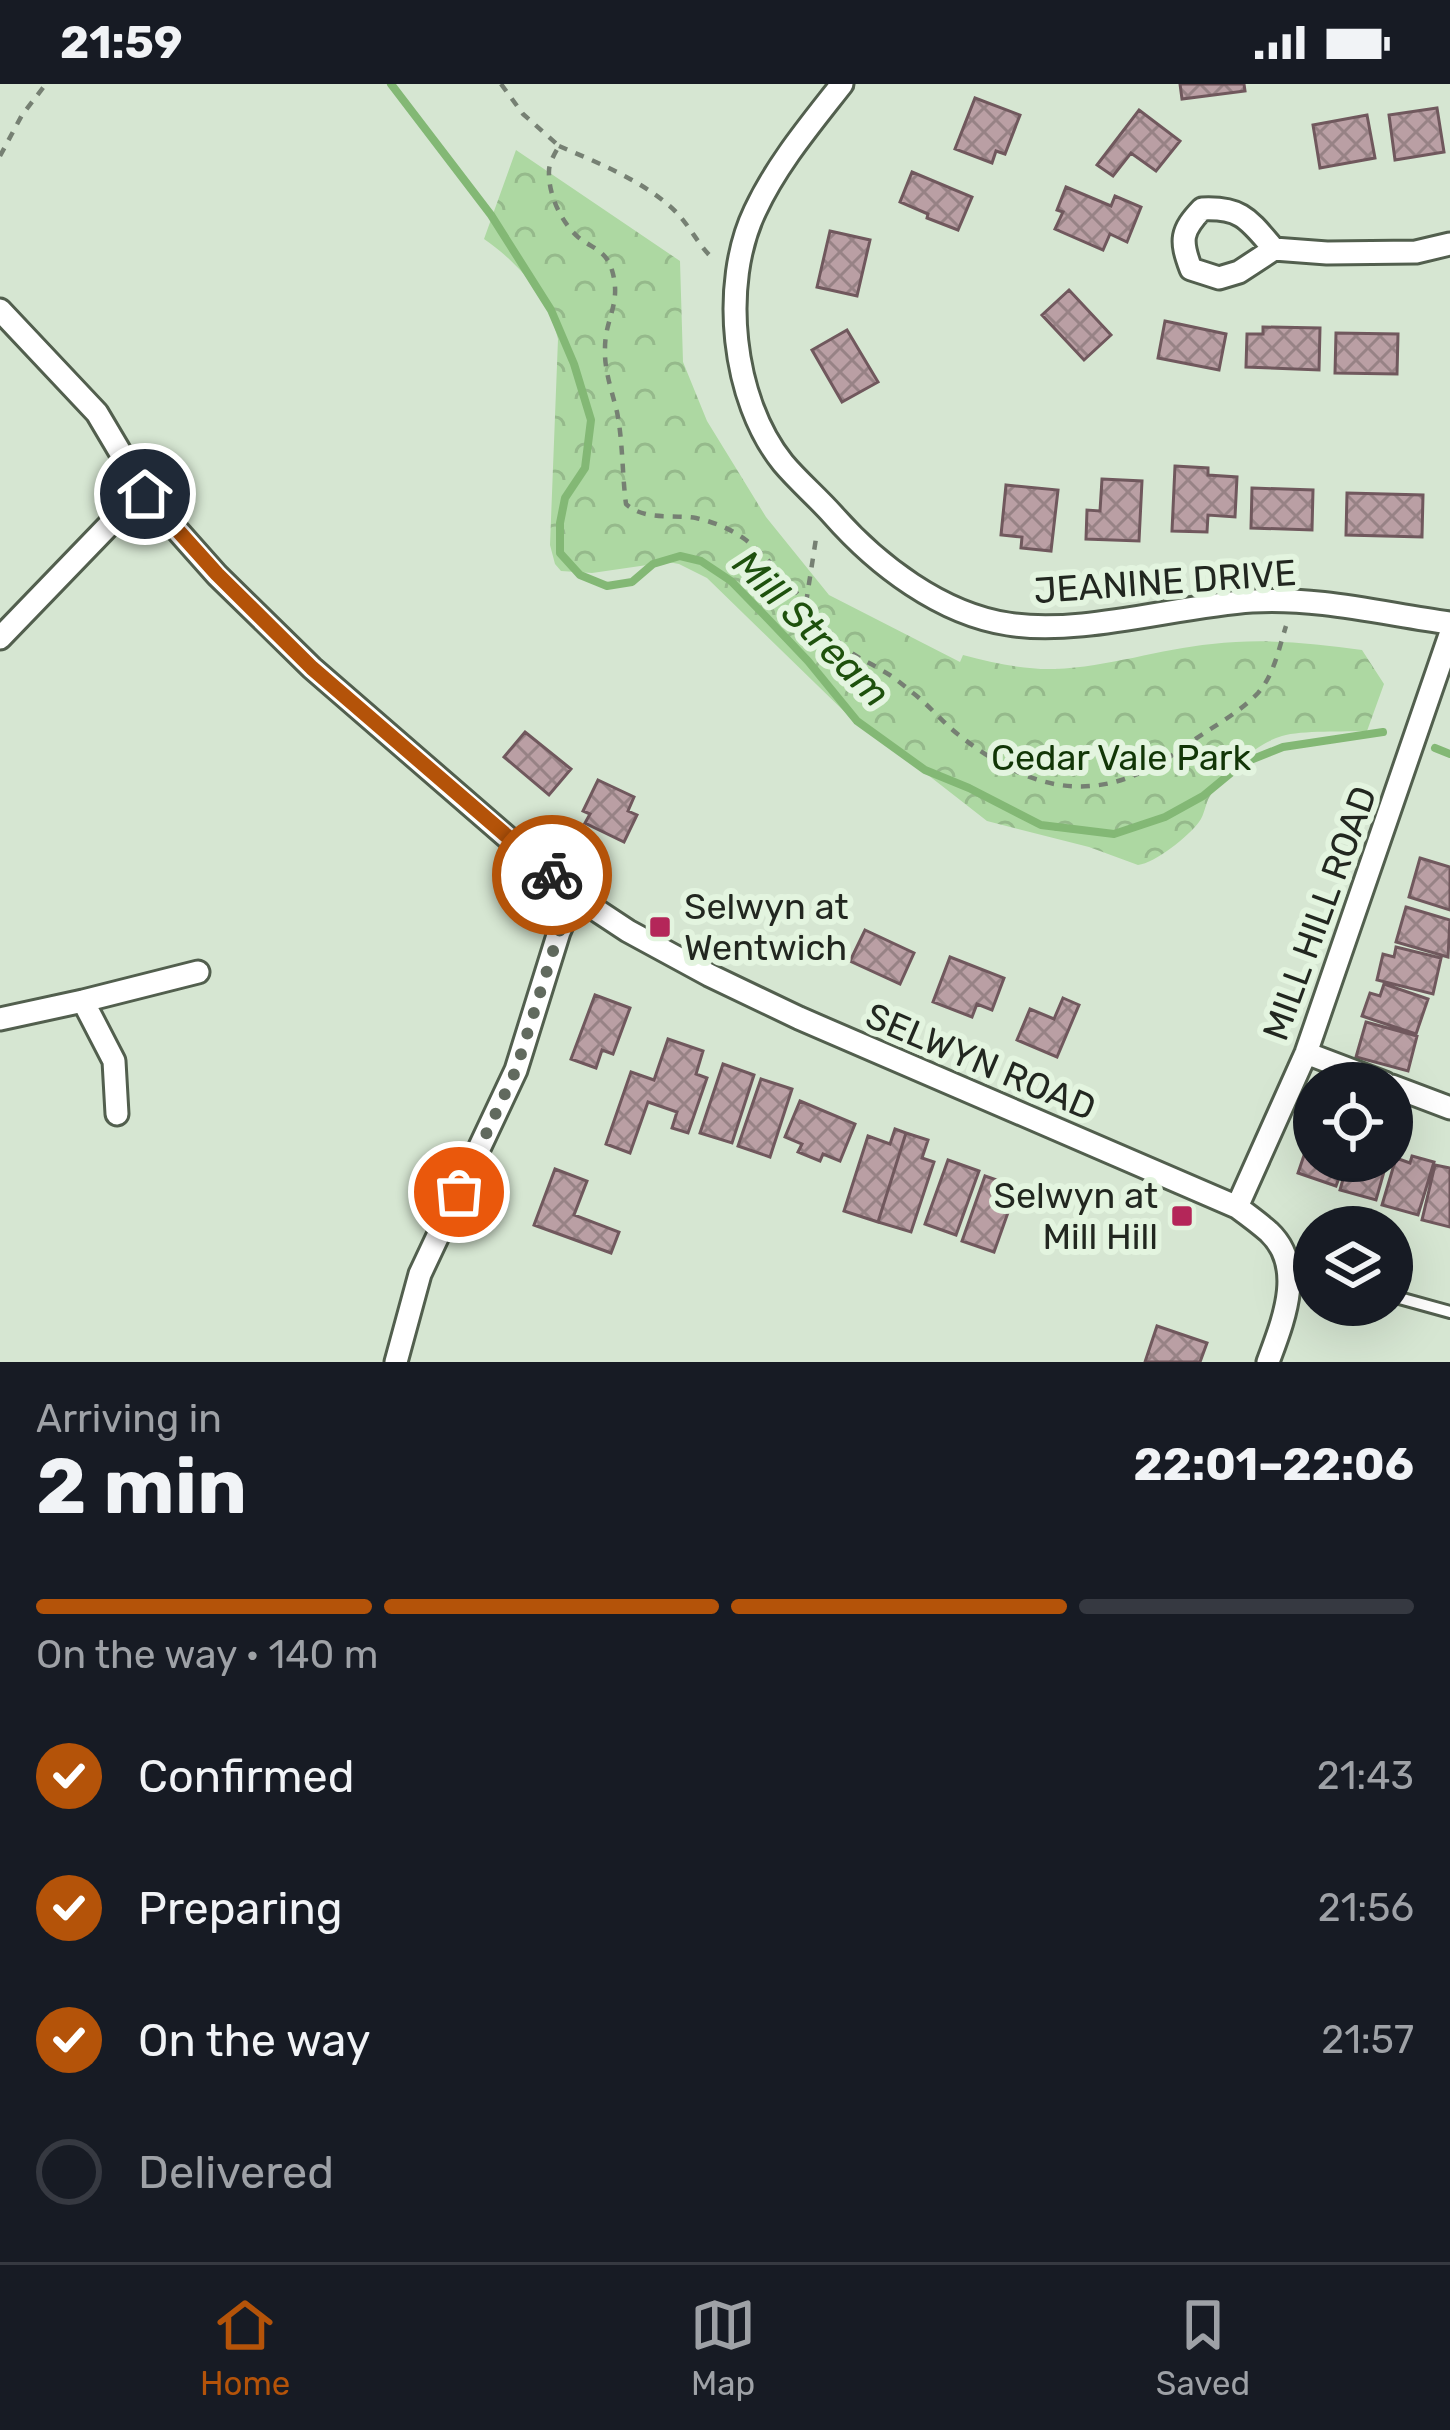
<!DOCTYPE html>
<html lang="en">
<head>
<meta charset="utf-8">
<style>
	body { margin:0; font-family:Rubik,sans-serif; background:#20242c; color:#f1f3f6; height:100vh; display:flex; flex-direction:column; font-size:45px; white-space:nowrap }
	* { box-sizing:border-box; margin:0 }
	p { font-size:39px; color:#9ea1a6 }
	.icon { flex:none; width:66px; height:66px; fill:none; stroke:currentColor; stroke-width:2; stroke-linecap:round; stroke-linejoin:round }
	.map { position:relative; height:1278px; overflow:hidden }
	.drawer { display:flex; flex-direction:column; background:#171b24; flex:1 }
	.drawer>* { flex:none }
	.buttons { position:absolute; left:1293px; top:978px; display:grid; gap:24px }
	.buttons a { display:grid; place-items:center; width:120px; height:120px; border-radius:50%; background:#171b24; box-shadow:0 12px 48px #0002; font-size:60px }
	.pin { position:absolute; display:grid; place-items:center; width:102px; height:102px; color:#fff; margin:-51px; border:6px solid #fff; border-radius:50%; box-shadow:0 3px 12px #0007 }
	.courier { position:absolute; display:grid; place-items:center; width:120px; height:120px; margin:-60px; border:9px solid #b45309; border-radius:50%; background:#fff; color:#222; box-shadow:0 3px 15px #0007 }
	.head em { font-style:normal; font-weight:700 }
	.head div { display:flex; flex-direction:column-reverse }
	.head { display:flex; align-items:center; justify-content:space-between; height:204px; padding:0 36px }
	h1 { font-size:78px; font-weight:700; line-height:90px }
	.bar { display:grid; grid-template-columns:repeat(4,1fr); gap:18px 12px; align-content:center; height:144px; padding:0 36px }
	.bar i { height:15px; border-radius:9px; background:#363941 }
	.bar .current { background:#b45309 }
	.bar p { grid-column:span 4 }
	ol { padding:0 36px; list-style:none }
	li { display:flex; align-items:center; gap:36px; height:132px }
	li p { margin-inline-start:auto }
	li .icon { padding:12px; border-radius:50%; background:#b45309; color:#fff; stroke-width:4 }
	li:last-child { color:#9ea1a6 }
	li i { width:66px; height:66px; border:6px solid #363941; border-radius:50% }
	.status { display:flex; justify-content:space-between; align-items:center; height:84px; padding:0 60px; background:#171b24; direction:ltr }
	.status svg { height:33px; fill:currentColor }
	.menu { display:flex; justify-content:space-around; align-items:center; height:168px; border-top:3px solid #363941; background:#171b24; font-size:33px; color:#9ea1a6 }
	.menu a { display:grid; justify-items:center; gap:6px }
	.menu .current { color:#b45309 }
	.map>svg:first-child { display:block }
	.park { fill:url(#park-crowns) }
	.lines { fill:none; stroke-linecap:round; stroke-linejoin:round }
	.stream { stroke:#83b875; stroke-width:8 }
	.building { fill:url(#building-cross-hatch); stroke:#70585d; stroke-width:3 }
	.service-casing { stroke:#525f4e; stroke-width:16 }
	.minor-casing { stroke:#525f4e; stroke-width:27 }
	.path { stroke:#768073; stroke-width:4.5; stroke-dasharray:9 9; stroke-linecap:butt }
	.service { stroke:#fff; stroke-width:10 }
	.minor { stroke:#fff; stroke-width:21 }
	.done { stroke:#616a5e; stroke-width:12; stroke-dasharray:0 21.6 }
	.route { stroke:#b45309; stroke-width:15 }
	.poi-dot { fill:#b42659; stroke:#e3f4df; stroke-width:4.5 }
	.labels { text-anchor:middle; stroke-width:12; stroke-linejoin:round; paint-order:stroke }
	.street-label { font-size:36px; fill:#222720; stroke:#e3f4df }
	.park-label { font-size:36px; fill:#123607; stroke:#e3f4df }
	.poi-label { font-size:36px; fill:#222720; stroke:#e3f4df; text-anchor:start }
	.water-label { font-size:39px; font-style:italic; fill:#1e510d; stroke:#e3f4df }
</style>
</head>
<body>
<div class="status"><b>21:59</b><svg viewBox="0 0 49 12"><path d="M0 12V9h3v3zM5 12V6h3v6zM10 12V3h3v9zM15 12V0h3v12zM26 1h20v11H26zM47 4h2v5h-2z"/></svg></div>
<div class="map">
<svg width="1450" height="1278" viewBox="0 0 1450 1278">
	<defs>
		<pattern id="park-crowns" width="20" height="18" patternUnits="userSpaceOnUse" patternTransform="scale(3)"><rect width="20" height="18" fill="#add8a2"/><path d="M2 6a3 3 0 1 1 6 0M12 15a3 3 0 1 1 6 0" fill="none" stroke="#95b98b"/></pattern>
		<pattern id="building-cross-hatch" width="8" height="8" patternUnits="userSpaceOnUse" patternTransform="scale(3)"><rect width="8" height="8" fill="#ba9fa4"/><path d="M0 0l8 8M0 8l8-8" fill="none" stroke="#978285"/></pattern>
	</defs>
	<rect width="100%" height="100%" fill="#d6e6d2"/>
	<!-- park -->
	<path class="park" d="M516 66 680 177 683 278 707 337 766 433 829 511 960 578 963 571C993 579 1024 586 1055 585 1108 583 1160 565 1212 560 1263 554 1312 559 1362 566L1384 600 1367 647C1345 648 1302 646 1282 652 1256 659 1224 689 1210 712 1205 720 1205 730 1199 738 1189 752 1155 779 1138 781L1089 763 987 737 878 652 852 635 707 494 679 480 668 478 592 489 561 487 555 480 550 461 558 255C548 213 519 179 484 155Z"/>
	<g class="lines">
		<!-- stream -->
		<path class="stream" d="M391 0 491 131 551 226 574 280 591 336 585 384 565 414 560 439V469L580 491 607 502 632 498 653 480 680 472 701 477 731 497 769 536 808 577 857 637 925 686 969 704 1041 741 1114 750 1165 733 1203 712 1243 679 1283 663 1383 648
			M1435 664 1450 670"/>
	</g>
	<!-- building -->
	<path class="building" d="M1180 0H1244L1245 7 1182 15Z
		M975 14 1020 31 1005 70 996 67 992 79 955 65Z
		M1437 24 1444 68 1395 76 1389 31Z
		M1139 26 1180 57 1156 87 1131 69 1113 92 1097 81Z
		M1367 31 1375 74 1320 84 1313 41Z
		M912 88 972 113 958 146 927 134 928 130 900 118Z
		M1066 103 1111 122 1115 112 1141 123 1127 158 1110 150 1103 166 1055 145 1063 128 1057 126Z
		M830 147 870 156 857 212 817 203Z
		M1069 206 1111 251 1084 276 1042 231Z
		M1165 237 1226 250 1219 286 1158 274Z
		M1263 243 1320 244 1319 286 1246 283 1247 250H1263Z
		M847 246 878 298 842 318 812 266Z
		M1336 249 1398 250 1397 290 1335 289Z
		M1175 382 1208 384V391L1237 393 1235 433 1208 431 1207 448 1172 447Z
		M1102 395 1142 397 1139 457 1086 455 1087 426 1100 427Z
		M1006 401 1058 406 1051 467 1021 464 1022 453 1001 451Z
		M1252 404 1313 406 1312 446 1251 444Z
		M1347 409 1423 411 1422 453 1346 451Z
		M525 648 571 685 549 711 504 673Z
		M598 696 634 713 628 727 637 731 624 758 585 739 590 730 583 727Z
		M1420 774 1450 783V826L1409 813Z
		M1406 823 1450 836 1448 873 1396 858Z
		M865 846 914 869 900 900 850 877Z
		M1396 863 1441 874 1433 910 1377 896 1383 870 1394 873Z
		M950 873 1004 894 992 926 977 920 972 933 933 918Z
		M1384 900 1428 915 1416 950 1362 932 1370 909 1380 912Z
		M595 911 630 924 613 970 602 966 596 984 571 975Z
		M1063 914 1079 921 1057 973 1017 956 1030 925 1054 935Z
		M1366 938 1417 952 1408 987 1356 973Z
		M668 955 703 967 696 990 707 994 688 1049 672 1044 677 1028 648 1018 630 1069 606 1060 631 988 654 996Z
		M723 980 754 991 732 1059 700 1049Z
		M761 995 792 1005 770 1073 738 1062Z
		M800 1017 855 1040 840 1077 823 1070 820 1077 798 1068 802 1060 785 1053Z
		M1314 1042V1077H1345L1336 1102 1298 1089Z
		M895 1045 906 1049 878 1138 844 1127 868 1052 890 1060Z
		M906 1049 928 1056 922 1074 934 1078 911 1148 878 1138Z
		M1412 1072 1434 1078 1418 1131 1382 1121 1396 1074 1410 1079Z
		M948 1076 979 1087 956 1151 925 1140Z
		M1348 1077H1387L1376 1116 1340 1106Z
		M1435 1081 1450 1084V1143L1422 1136Z
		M555 1085 587 1097 574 1131 619 1148 611 1169 534 1141Z
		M985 1092 1017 1103 994 1168 962 1157Z
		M1157 1242 1207 1259 1200 1278H1145Z"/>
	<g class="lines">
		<!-- service casing -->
		<g class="service-casing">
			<path id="service" d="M1288 1175 1314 1184
				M1392 1212 1450 1228"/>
		</g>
		<!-- minor casing -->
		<g class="minor-casing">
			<path id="minor" d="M842 0C810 41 777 80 755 127 720 200 732 316 783 379 798 397 817 413 833 431 877 481 941 530 1008 540 1080 552 1176 522 1252 517 1318 513 1384 530 1450 539
				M1274 165C1249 136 1242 123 1202 125 1181 147 1180 156 1191 185L1219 194 1239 188 1274 165 1327 169 1416 168 1450 160
				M0 226 97 329 145 410 217 491 312 584 575 812 628 847 709 891 799 934 1237 1123C1248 1131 1259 1139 1269 1148 1306 1183 1283 1237 1268 1278
				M0 554 111 439 145 410
				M83 917 114 977 117 1030
				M0 935 83 917 198 888
				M1306 969 1385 999
				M1392 1002 1450 1024
				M1237 1123 1306 969 1450 551
				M396 1278 420 1190 516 986 559 848 575 812"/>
		</g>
		<!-- path -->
		<path class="path" d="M501 0 523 30 559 62C555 69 549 79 549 87 548 110 561 138 578 153 590 163 605 166 611 183 623 219 605 233 605 264 604 286 612 307 617 328 623 358 622 390 626 420 644 437 673 430 696 434 714 438 731 445 746 456 782 485 806 524 838 557 854 574 866 576 883 587 894 593 903 601 913 609 930 622 943 639 960 652 1037 712 1103 722 1184 663 1208 645 1237 631 1258 609 1274 591 1279 564 1286 542
			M559 62C598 79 642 96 674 126 690 141 700 165 715 176
			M0 72 22 31 46 0
			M806 519 817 448"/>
		<!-- service -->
		<use href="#service" class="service"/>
		<!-- minor -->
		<use href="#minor" class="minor"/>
	</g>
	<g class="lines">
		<!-- done -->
		<path class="done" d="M459 1108 516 986 559 848 575 812 552 791"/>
		<!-- route -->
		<path class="route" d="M145 410 217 490 312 584 552 791"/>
	</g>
	<!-- markers -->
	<g class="poi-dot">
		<rect x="648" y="831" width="24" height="24" rx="6"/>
		<rect x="1170" y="1120" width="24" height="24" rx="6"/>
	</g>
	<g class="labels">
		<!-- street labels -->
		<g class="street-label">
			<text transform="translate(1165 497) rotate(-4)" y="13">JEANINE DRIVE</text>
			<text transform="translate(1319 829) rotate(-70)" y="13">MILL HILL ROAD</text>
			<text transform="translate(981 977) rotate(23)" y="13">SELWYN ROAD</text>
		</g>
		<!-- park labels -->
		<g class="park-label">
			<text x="1121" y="686">Cedar Vale Park</text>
		</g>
		<!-- poi labels -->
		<g class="poi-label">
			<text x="684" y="835">Selwyn at<tspan x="684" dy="41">Wentwich</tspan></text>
			<text x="1158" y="1124" text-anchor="end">Selwyn at<tspan x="1158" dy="41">Mill Hill</tspan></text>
		</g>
		<!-- water labels -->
		<g class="water-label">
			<text transform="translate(812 544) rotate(45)" y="14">Mill Stream</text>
		</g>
	</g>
</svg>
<div class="buttons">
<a><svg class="icon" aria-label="locate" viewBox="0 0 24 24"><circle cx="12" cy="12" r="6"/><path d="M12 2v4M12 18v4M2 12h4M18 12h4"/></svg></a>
<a><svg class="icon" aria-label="layers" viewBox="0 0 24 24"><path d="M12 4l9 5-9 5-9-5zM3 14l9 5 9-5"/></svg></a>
</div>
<div class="pin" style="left:459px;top:1108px;background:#ea580c"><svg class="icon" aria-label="bag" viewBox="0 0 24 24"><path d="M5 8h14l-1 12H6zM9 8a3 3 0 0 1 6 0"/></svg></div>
<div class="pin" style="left:145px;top:410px;background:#1f2937"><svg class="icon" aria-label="home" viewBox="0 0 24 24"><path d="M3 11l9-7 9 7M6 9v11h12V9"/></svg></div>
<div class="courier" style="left:552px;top:791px"><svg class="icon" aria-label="bike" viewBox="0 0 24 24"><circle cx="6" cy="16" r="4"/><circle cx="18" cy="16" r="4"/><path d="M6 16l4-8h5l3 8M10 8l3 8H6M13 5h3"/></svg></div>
</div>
<section class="drawer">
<div class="head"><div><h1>2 min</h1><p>Arriving in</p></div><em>22:01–22:06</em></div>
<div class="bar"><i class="current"></i><i class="current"></i><i class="current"></i><i></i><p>On the way · 140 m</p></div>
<ol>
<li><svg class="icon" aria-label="check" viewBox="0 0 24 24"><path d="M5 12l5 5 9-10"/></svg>Confirmed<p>21:43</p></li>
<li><svg class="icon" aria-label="check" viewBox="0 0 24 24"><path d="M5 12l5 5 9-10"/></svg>Preparing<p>21:56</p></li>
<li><svg class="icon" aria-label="check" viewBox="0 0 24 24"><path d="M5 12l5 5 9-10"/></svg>On the way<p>21:57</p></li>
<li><i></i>Delivered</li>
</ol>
</section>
<nav class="menu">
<a class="current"><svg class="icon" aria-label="home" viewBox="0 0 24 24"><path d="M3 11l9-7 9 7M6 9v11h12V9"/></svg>Home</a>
<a><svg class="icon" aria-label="map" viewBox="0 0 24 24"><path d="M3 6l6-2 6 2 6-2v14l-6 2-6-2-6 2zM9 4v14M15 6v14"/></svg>Map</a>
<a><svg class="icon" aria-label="saved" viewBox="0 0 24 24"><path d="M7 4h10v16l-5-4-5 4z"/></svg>Saved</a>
</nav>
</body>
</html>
